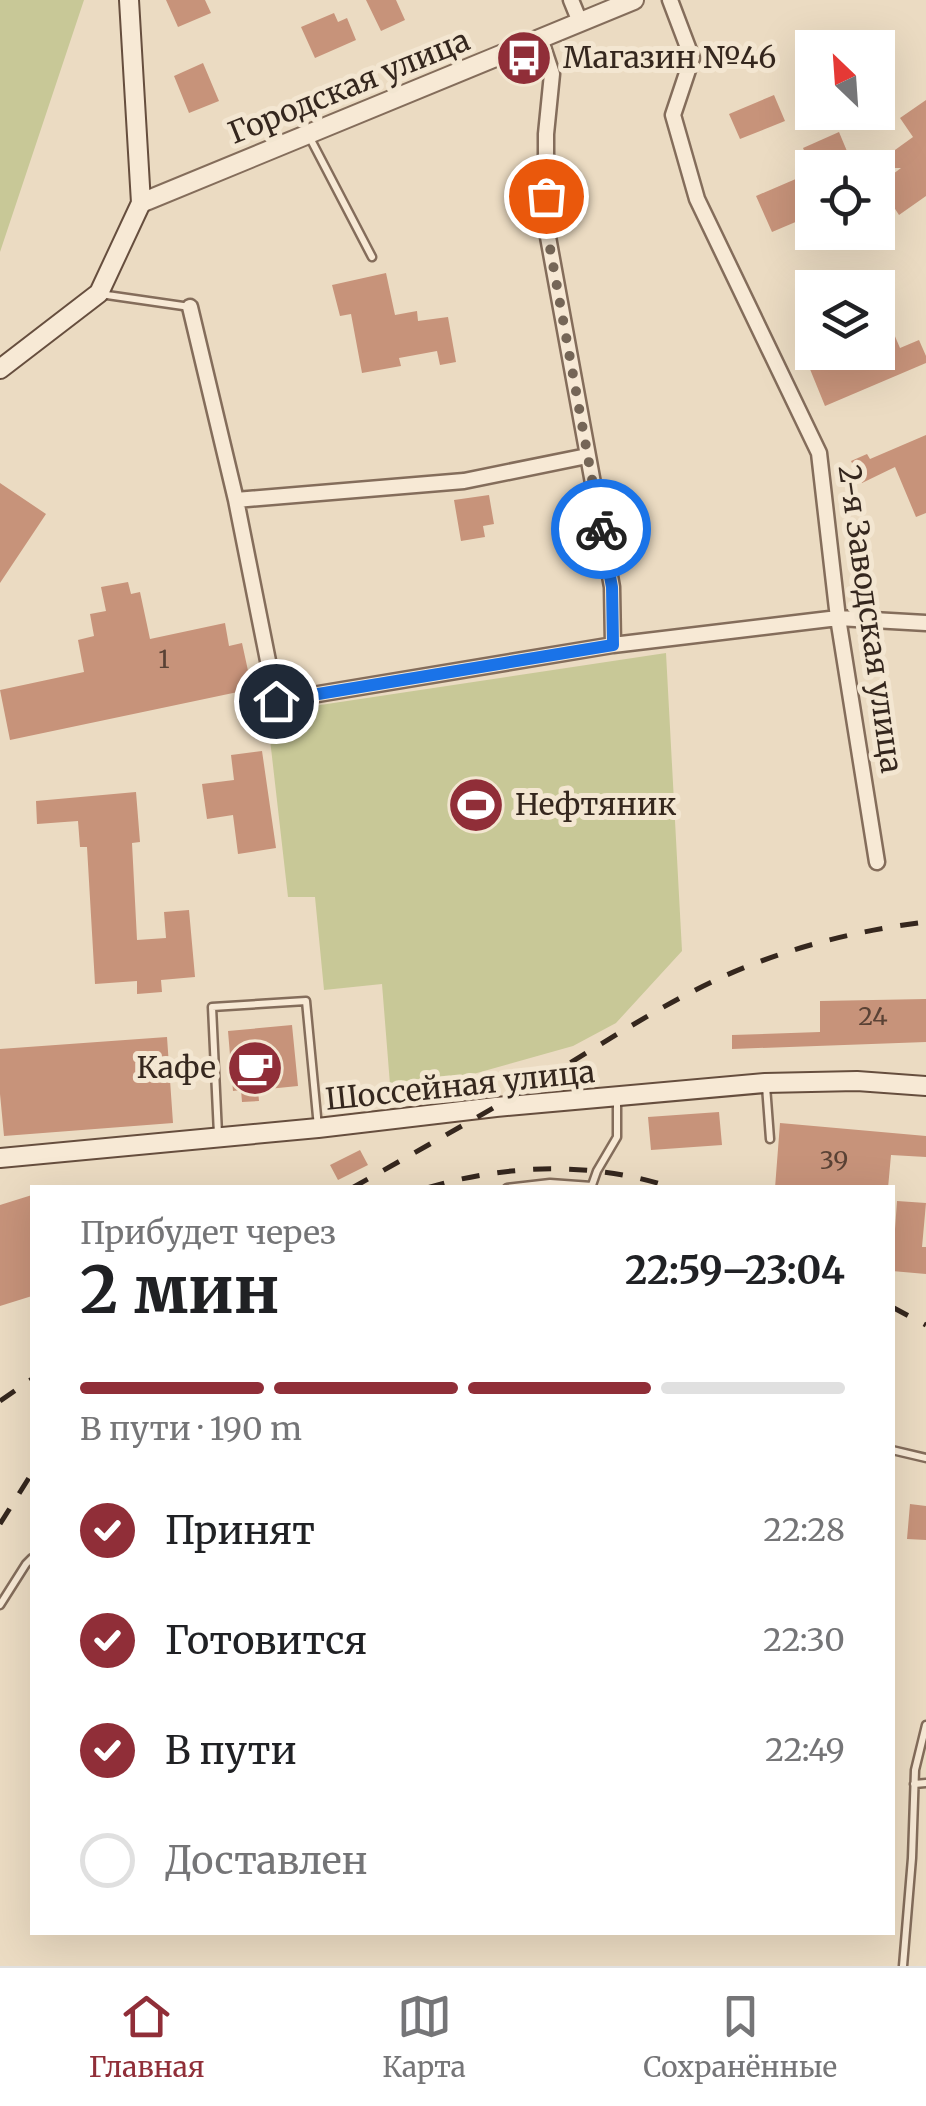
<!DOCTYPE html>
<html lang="ru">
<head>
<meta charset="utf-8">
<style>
	body { margin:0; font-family:Merriweather,serif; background:#f2f2f2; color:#202124; height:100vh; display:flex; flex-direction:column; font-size:38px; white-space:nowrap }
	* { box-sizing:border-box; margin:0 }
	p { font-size:32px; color:#757577 }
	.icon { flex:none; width:55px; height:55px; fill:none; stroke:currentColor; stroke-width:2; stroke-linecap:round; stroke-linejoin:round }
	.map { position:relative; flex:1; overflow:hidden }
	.side { position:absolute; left:30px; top:1185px; width:865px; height:750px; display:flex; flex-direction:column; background:#fff; border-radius:0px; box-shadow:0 10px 40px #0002 }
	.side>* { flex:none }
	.needle { width:65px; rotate:335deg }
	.tools { position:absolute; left:795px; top:30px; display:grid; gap:20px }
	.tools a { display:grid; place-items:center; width:100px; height:100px; border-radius:0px; background:#fff; box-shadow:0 10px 40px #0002; font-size:50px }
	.pin { position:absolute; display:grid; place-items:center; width:85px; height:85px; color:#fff; margin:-42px; border:5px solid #fff; border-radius:50%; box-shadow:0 2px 10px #0007 }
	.courier { position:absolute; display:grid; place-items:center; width:100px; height:100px; margin:-50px; border:8px solid #1a73e8; border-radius:50%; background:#fff; color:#222; box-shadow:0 2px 12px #0007 }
	.head em { font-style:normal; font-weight:700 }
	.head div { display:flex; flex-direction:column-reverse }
	.head { display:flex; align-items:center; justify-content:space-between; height:170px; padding:0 50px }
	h1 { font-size:65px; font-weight:700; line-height:75px }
	.bar { display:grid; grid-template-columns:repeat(4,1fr); gap:15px 10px; align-content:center; height:120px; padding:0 50px }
	.bar i { height:12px; border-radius:8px; background:#e0e0e0 }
	.bar .active { background:#902e38 }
	.bar p { grid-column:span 4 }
	ol { padding:0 50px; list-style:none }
	li { display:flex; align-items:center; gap:30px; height:110px }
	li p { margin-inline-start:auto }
	li .icon { padding:10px; border-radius:50%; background:#902e38; color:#fff; stroke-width:4 }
	li:last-child { color:#757577 }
	li i { width:55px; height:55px; border:5px solid #e0e0e0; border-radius:50% }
	.tab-bar { display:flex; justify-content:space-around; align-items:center; height:140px; border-top:2px solid #e0e0e0; background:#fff; font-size:28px; color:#757577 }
	.tab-bar a { display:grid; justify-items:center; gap:5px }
	.tab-bar .active { color:#902e38 }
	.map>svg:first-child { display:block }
	.green { fill:#c8c897 }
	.building { fill:#c7937a }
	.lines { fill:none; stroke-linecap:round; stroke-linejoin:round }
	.service-casing { stroke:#846d5b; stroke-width:11 }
	.minor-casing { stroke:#846d5b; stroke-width:19 }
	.tertiary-casing { stroke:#846d5b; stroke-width:22 }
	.secondary-casing { stroke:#664e3e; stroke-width:22 }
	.service { stroke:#f7e9d5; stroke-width:6 }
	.minor { stroke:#f7e9d5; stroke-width:14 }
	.tertiary { stroke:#f7e9d5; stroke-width:18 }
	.secondary { stroke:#f7e9d5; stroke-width:18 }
	.rail { stroke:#35271e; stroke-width:5; stroke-dasharray:18 18; stroke-linecap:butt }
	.done { stroke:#756657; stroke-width:10; stroke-dasharray:0 18 }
	.route { stroke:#1a73e8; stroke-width:12 }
	.labels { text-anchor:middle; stroke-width:10; stroke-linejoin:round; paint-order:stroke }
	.number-label { font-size:25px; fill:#5a4235 }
	.poi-label { font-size:30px; fill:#35271e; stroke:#f3e6d1; text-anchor:start }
	.street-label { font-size:30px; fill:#35271e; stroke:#f3e6d1 }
</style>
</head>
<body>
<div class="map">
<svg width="926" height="1966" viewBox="0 0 926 1966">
	<rect width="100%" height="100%" fill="#ebdbc2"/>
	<!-- green -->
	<path class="green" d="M0 0H84L0 252Z
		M666 653 682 951 616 1023 573 1046 391 1097 382 984 324 990 315 897H288L267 713Z"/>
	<!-- building -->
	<path class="building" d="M166 0H205L211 13 178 27Z
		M366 0H396L405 20 381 31Z
		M334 13 338 22 347 18 356 40 315 58 301 27Z
		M203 63 219 101 189 113 174 76Z
		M774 95 785 121 740 139 729 114Z
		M926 100V196L899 215 886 195 888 193 881 183 901 168H870L913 137 900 118Z
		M839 132 854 168H812L803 148Z
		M812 172V215L772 232 756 196Z
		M386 273 395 315 417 311 418 321 448 317 456 362 440 365 437 351 399 358 401 366 362 373 351 314 340 316 332 285Z
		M888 320 900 348 919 340 926 356V363L825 406 803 352H878V324Z
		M926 435V513L916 517 895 467 862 483 851 461 867 454 870 459Z
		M0 483 46 514 0 583Z
		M489 495 494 524 483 526 485 537 461 541 454 500Z
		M128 582 131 594 140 592 150 639 225 623 229 646 242 643 252 689 10 740 0 690 84 672 78 640 94 636 90 614 106 611 101 587Z
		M262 751 276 848 238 854 233 815 207 819 202 784 234 780 231 755Z
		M136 792 140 842 132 843 137 940 166 938 164 912 189 910 195 977 161 980 162 992 137 994V981L95 984 87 847H80L78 821 37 824 36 801Z
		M926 999V1042L732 1049V1035L820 1032V1001Z
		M292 1025 298 1086 258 1090 259 1101 242 1102 241 1090 233 1091 228 1031Z
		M167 1037 173 1123 4 1136 0 1094V1049Z
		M719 1112 722 1145 651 1150 648 1117Z
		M780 1123 926 1136V1157L891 1155 888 1188H775Z
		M360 1150 368 1165 338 1180 330 1165Z
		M32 1195V1296L0 1306V1205Z
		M897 1201 926 1203 922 1247H926V1274L892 1271Z
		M910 1504 926 1506V1540L907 1539Z"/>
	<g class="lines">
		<!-- service casing -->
		<g class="service-casing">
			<path id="service" d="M310 138 372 257
				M100 294 190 307
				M766 1086 770 1139
				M218 1134 212 1007 306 1001 318 1127
				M507 1188 550 1183 592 1186
				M591 1188 597 1171 617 1137V1099
				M892 1450 926 1458
				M0 1605 26 1564 32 1558
				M914 1784 926 1783
				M903 1966 912 1858 915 1770 926 1725"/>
		</g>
		<!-- minor casing -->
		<g class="minor-casing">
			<path id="minor" d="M571 0 580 22
				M670 0 692 58 673 115 697 199 819 453 838 618 877 862
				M540 38 552 74 546 134V226L612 587 613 645
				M190 307 236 500 276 701 613 645 838 618 926 623
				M236 500 464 481 587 456"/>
		</g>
		<!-- tertiary casing -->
		<g class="tertiary-casing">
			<path id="tertiary" d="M141 203 634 0"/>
		</g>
		<!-- secondary casing -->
		<g class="secondary-casing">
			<path id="secondary" d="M0 369 99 293 141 203 129 0
				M0 1158 318 1128 496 1107 765 1083 857 1081 926 1086"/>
		</g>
		<!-- service -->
		<use href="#service" class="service"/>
		<!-- minor -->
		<use href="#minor" class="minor"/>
		<!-- tertiary -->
		<use href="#tertiary" class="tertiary"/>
		<!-- secondary -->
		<use href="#secondary" class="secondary"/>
		<!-- rail -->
		<path class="rail" d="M352 1188C416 1152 480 1116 543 1079 613 1038 681 991 756 963 811 942 869 929 926 922
			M427 1188C506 1164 594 1161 673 1188
			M892 1307 926 1325
			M0 1401 32 1379
			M0 1524 32 1473"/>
	</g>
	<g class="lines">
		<!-- done -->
		<path class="done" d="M546 196V226L601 529"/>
		<!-- route -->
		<path class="route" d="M276 701 613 645 612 587 601 529"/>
	</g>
	<!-- icons -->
	<defs>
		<g id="bus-disc" transform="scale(2.875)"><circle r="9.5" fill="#902e38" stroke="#f3e6d1"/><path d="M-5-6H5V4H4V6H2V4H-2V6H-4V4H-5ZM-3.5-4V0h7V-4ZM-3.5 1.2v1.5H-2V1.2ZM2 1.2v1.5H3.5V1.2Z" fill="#fff"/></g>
		<g id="stadium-disc" transform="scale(2.875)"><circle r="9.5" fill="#902e38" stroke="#f3e6d1"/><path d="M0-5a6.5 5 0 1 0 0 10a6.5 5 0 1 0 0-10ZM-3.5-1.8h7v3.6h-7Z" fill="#fff"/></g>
		<g id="cafe-disc" transform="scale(2.875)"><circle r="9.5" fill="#902e38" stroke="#f3e6d1"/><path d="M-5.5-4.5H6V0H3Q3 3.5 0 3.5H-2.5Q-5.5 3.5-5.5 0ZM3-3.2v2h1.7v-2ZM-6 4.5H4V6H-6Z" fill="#fff"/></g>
	</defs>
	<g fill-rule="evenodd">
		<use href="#bus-disc" x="524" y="58"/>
		<use href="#stadium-disc" x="476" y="805"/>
		<use href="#cafe-disc" x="255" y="1068"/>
	</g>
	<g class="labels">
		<!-- number labels -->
		<g class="number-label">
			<text x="164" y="668">1</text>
			<text x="873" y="1025">24</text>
			<text x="834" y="1169">39</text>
		</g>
		<!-- poi labels -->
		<g class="poi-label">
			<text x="563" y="68">Магазин №46</text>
			<text x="515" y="815">Нефтяник</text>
			<text x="216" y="1078" text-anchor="end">Кафе</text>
		</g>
		<!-- street labels -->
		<g class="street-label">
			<text transform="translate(349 87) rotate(-22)" y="10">Городская улица</text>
			<text transform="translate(870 619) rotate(82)" y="10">2-я Заводская улица</text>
			<text transform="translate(460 1086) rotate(-6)" y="10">Шоссейная улица</text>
		</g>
	</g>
</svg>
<div class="tools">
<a><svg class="needle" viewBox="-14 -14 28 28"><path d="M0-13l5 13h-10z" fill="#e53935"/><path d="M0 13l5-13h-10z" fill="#757577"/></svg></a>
<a><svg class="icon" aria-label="locate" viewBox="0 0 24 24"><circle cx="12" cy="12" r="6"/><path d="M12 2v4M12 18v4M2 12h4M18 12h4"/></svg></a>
<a><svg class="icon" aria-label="layers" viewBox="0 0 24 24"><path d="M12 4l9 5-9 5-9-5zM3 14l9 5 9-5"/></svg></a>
</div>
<div class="pin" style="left:546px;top:196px;background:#ea580c"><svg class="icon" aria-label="bag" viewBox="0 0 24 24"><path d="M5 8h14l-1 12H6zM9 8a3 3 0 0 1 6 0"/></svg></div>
<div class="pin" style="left:276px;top:701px;background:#1f2937"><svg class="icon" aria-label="home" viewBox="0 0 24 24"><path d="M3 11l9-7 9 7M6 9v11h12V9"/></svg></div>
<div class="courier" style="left:601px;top:529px"><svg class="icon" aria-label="bike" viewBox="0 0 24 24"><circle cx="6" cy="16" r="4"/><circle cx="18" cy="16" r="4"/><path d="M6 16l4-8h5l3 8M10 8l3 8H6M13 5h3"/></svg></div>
<section class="side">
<div class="head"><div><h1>2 мин</h1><p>Прибудет через</p></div><em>22:59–23:04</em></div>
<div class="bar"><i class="active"></i><i class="active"></i><i class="active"></i><i></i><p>В пути · 190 m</p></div>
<ol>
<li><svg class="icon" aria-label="check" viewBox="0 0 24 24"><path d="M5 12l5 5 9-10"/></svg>Принят<p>22:28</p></li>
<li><svg class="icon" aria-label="check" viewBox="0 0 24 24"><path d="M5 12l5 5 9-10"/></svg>Готовится<p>22:30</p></li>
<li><svg class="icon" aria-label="check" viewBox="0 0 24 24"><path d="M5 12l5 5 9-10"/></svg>В пути<p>22:49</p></li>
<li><i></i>Доставлен</li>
</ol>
</section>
</div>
<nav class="tab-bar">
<a class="active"><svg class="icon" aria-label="home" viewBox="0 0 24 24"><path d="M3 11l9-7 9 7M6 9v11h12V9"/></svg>Главная</a>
<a><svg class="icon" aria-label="map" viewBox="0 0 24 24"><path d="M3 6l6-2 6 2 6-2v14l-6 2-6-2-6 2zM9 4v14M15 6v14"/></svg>Карта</a>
<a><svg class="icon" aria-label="saved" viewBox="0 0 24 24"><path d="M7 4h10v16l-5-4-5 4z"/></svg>Сохранённые</a>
</nav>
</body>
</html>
